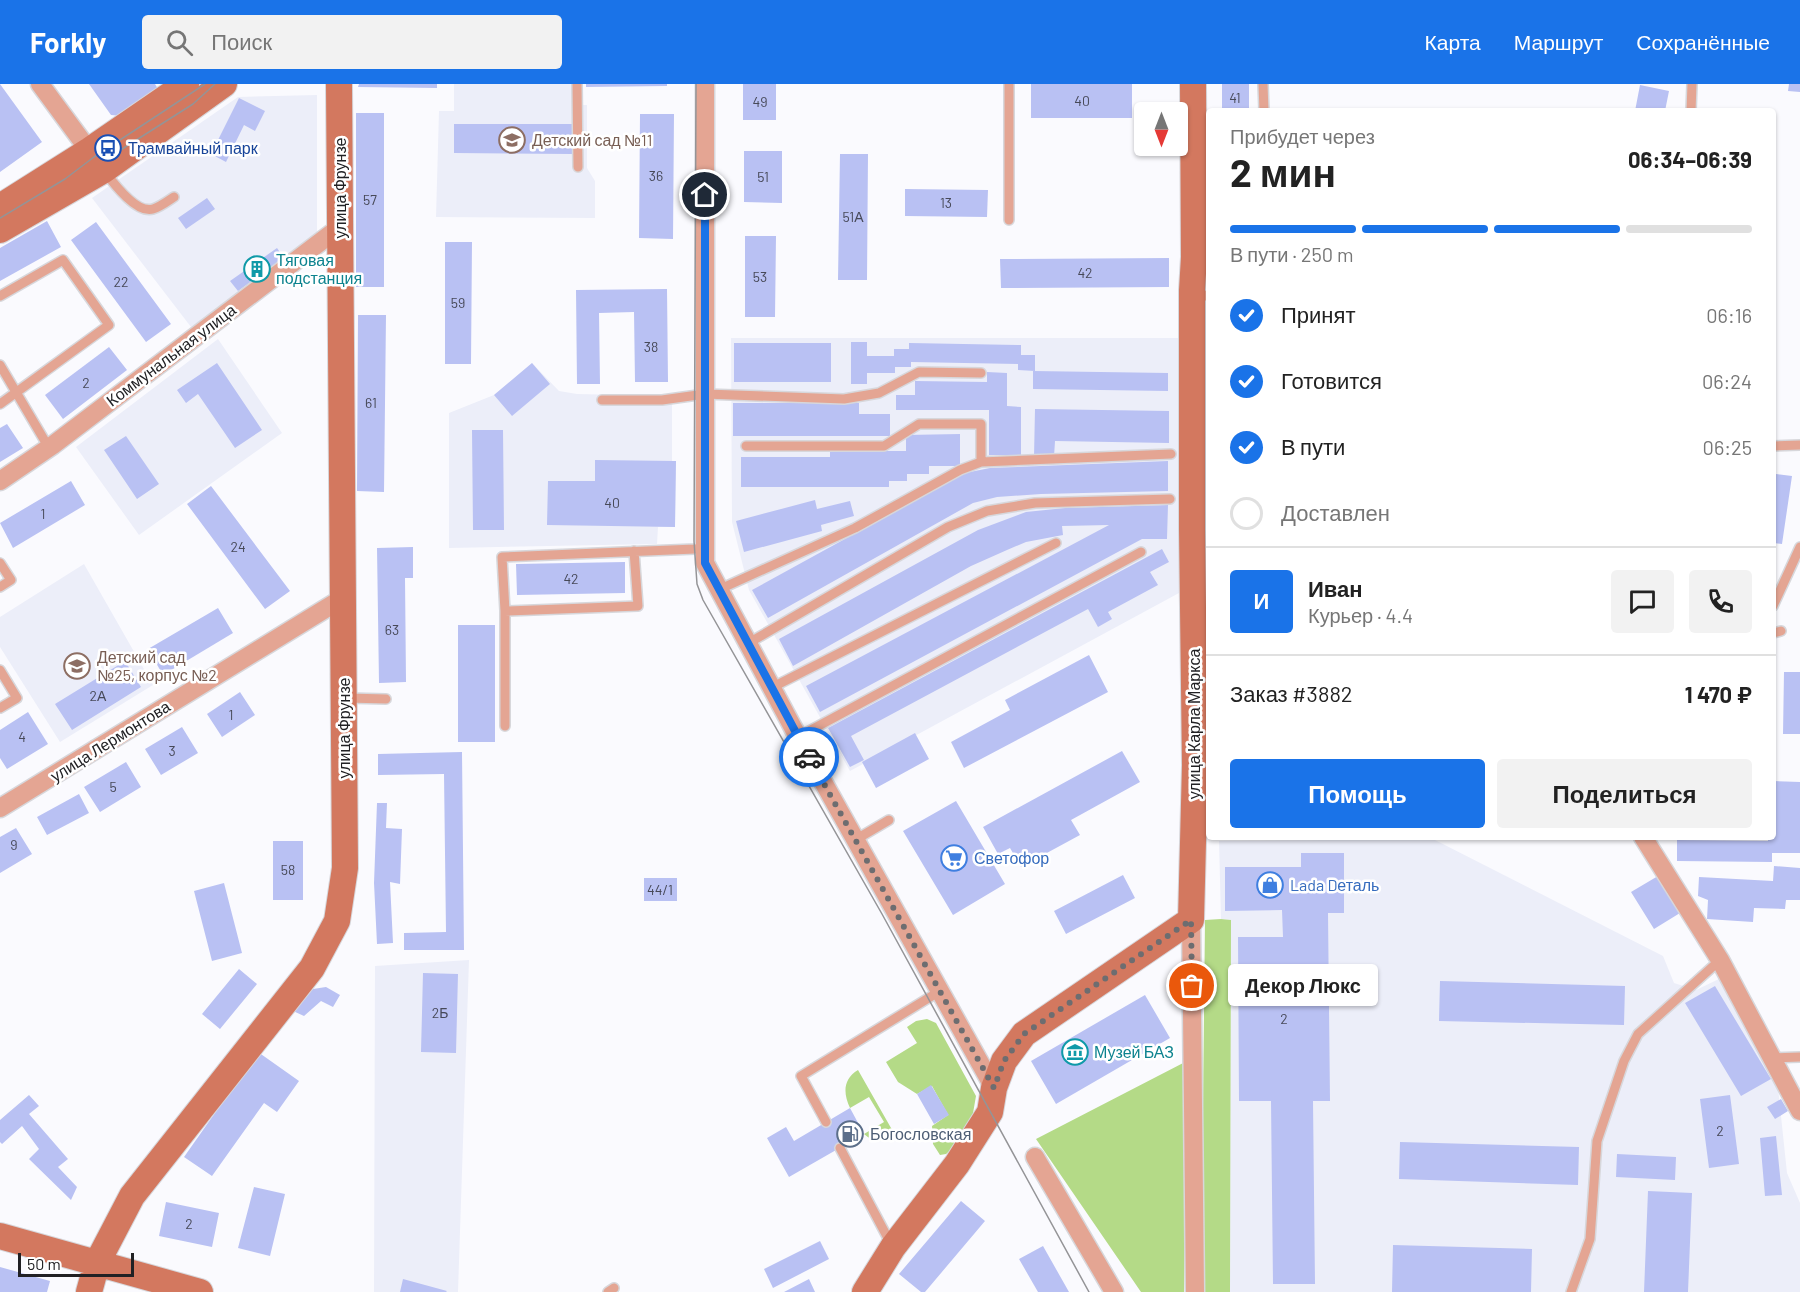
<!DOCTYPE html>
<html lang="ru">
<head>
<meta charset="utf-8">
<style>
	body { margin:0; font-family:Barlow,sans-serif; background:#f2f2f2; color:#222; height:100vh; display:flex; flex-direction:column; font-size:22px; white-space:nowrap }
	* { box-sizing:border-box; margin:0 }
	p { font-size:20px; color:#767676 }
	.icon { flex:none; width:33px; height:33px; fill:none; stroke:currentColor; stroke-width:2; stroke-linecap:round; stroke-linejoin:round }
	.map { position:relative; flex:1; overflow:hidden }
	.details { position:absolute; left:1206px; top:24px; width:570px; height:732px; display:flex; flex-direction:column; background:#fff; border-radius:6px; box-shadow:0 2px 4px #0004 }
	.details>* { flex:none }
	.needle { width:39px; rotate:180deg }
	.controls { position:absolute; left:1134px; top:18px; display:grid; gap:12px }
	.controls a { display:grid; place-items:center; width:54px; height:54px; border-radius:6px; background:#fff; box-shadow:0 2px 4px #0004; font-size:30px }
	.scale { position:absolute; left:18px; bottom:15px; width:116px; box-sizing:border-box; padding-left:6px; border:3px solid #212124; border-top:0; font-size:16px; line-height:21px; white-space:nowrap; color:#212124; -webkit-text-stroke:4px #fff; paint-order:stroke }
	.pin { position:absolute; display:grid; place-items:center; width:51px; height:51px; color:#fff; margin:-26px; border:3px solid #fff; border-radius:50%; box-shadow:0 2px 6px #0007 }
	.courier { position:absolute; display:grid; place-items:center; width:60px; height:60px; margin:-30px; border:4px solid #1a73e8; border-radius:50%; background:#fff; color:#222; box-shadow:0 2px 8px #0007 }
	.bubble { position:absolute; height:42px; border-radius:6px; background:#fff; box-shadow:0 2px 4px #0004; font-size:20px; font-weight:700; line-height:42px; text-align:center }
	.head em { font-style:normal; font-weight:700 }
	.head div { display:flex; flex-direction:column-reverse }
	.head { display:flex; align-items:center; justify-content:space-between; height:102px; padding:0 24px }
	h1 { font-size:39px; font-weight:700; line-height:45px }
	.bar { display:grid; grid-template-columns:repeat(4,1fr); gap:9px 6px; align-content:center; height:72px; padding:0 24px }
	.bar i { height:8px; border-radius:4px; background:#e0e0e0 }
	.bar .on { background:#1a73e8 }
	.bar p { grid-column:span 4 }
	.line { display:flex; align-items:center; gap:15px; padding:0 24px; border-top:2px solid #e0e0e0 }
	.line div { flex:1 }
	.round { display:grid; place-items:center; flex:none; width:63px; height:63px; border-radius:6px; background:#f2f2f2 }
	ol { padding:0 24px; list-style:none }
	li { display:flex; align-items:center; gap:18px; height:66px }
	li p { margin-inline-start:auto }
	li .icon { padding:6px; border-radius:50%; background:#1a73e8; color:#fff; stroke-width:4 }
	li:last-child { color:#767676 }
	li i { width:33px; height:33px; border:3px solid #e0e0e0; border-radius:50% }
	.cta { display:flex; gap:12px; margin-top:auto; padding:12px 24px }
	.cta a { flex:1; height:69px; border-radius:6px; background:#1a73e8; color:#fff; font-size:24px; font-weight:700; line-height:69px; text-align:center }
	.cta a+a { background:#f2f2f2; color:#222 }
	header { display:flex; align-items:center; gap:36px; box-sizing:border-box; height:84px; padding:0 30px; background:#1a73e8; color:#fff }
	header strong { font-size:28px }
	nav { display:flex; gap:33px; margin-inline-start:auto; font-size:21px }
	.search { width:420px; height:54px; background:#f2f2f2; display:flex; align-items:center; gap:15px; box-sizing:border-box; padding:0 21px; border-radius:6px; color:#767676; font-size:22px }
	.map>svg:first-child { display:block }
	.built { fill:#eceef9 }
	.green { fill:#b4da87 }
	.building { fill:#b9c1f3 }
	.lines { fill:none; stroke-linecap:round; stroke-linejoin:round }
	.lane-casing { stroke:#d7d7db; stroke-width:12 }
	.street-casing { stroke:#d7d7db; stroke-width:21 }
	.secondary-casing { stroke:#d7d7db; stroke-width:28 }
	.lane { stroke:#e4a593; stroke-width:9 }
	.street { stroke:#e4a593; stroke-width:18 }
	.secondary { stroke:#d3785f; stroke-width:26 }
	.tram { stroke:#949497; stroke-width:1.5 }
	.done { stroke:#6d6d70; stroke-width:6; stroke-dasharray:0 10.8 }
	.route { stroke:#1a73e8; stroke-width:8 }
	.labels { text-anchor:middle; stroke-width:5; stroke-linejoin:round; paint-order:stroke }
	.number-label { font-size:14px; fill:#474958 }
	.education-label { font-size:16px; fill:#785e54; stroke:#fff; text-anchor:start }
	.transit-label { font-size:16px; fill:#164399; stroke:#fff; text-anchor:start }
	.street-label { font-size:16px; fill:#212124; stroke:#fff }
	.culture-label { font-size:16px; fill:#0d838f; stroke:#fff; text-anchor:start }
	.shop-label { font-size:16px; fill:#366cbe; stroke:#fff; text-anchor:start }
	.service-label { font-size:16px; fill:#4e5e75; stroke:#fff; text-anchor:start }
</style>
</head>
<body>
<header>
<strong>Forkly</strong>
<div class="search"><svg class="icon" aria-label="search" viewBox="0 0 24 24"><circle cx="10" cy="10" r="6"/><path d="M15 15l6 6"/></svg>Поиск</div>
<nav><a>Карта</a><a>Маршрут</a><a>Сохранённые</a></nav>
</header>
<div class="map">
<svg width="1800" height="1208" viewBox="0 0 1800 1208">
	<rect width="100%" height="100%" fill="#fafafe"/>
	<!-- built -->
	<path class="built" d="M454 0H572V21H587V84L595 97V134L436 133 439 27H454Z
		M317 11V153L191 243 92 114 238 13Z
		M731 254H1178L1179 509 850 687 749 506 732 438Z
		M218 255 282 349 139 451 76 363Z
		M532 279 559 307 577 310 672 312V377H676L675 443H658L657 460 449 464V329L494 311Z
		M84 480 153 601 60 658 0 563V533Z
		M1433 755 1663 872 1674 899 1696 906 1719 895 1777 994 1787 1089 1800 1119V1208H1230L1231 836 1221 835 1219 757Z
		M469 876 458 1208H374L375 882Z"/>
	<!-- green -->
	<path class="green" d="M1221 835 1231 836 1230 1208H1201L1205 836Z
		M927 935 936 939 976 1012 972 1035 952 1065 946 1070 940 1071 933 1060 932 1042 948 1031 932 1002 917 1010 898 998 886 978 917 959 907 943 916 937Z
		M1187 977 1184 1208H1141L1036 1055Z
		M858 986 895 1051C884 1058 874 1059 864 1050L884 1038 869 1013 850 1024C843 1009 843 995 858 986Z"/>
	<!-- building -->
	<path class="building" d="M0 0 42 58 0 88Z
		M89 0H155L158 5 122 32 111 31Z
		M359 0H437V4L358 3Z
		M586 0H667V2L586 3Z
		M743 0H776V36H743Z
		M1031 0H1132V34H1031Z
		M1222 0H1249V27H1222Z
		M1789 0H1800V8L1788 7Z
		M1640 1 1669 7 1665 27H1635Z
		M239 14 265 27 255 47 244 41 226 78 211 70Z
		M356 29H384V203H356Z
		M640 30H674L673 155 639 154Z
		M454 40H572V70L454 69Z
		M744 67H782V119L744 118Z
		M840 70H868L867 196H838Z
		M905 105 988 106 987 133 905 132Z
		M207 114 215 125 186 145 178 134Z
		M47 137 61 163 0 197V164Z
		M96 138 171 240 146 258 71 156Z
		M745 152H776L775 233H745Z
		M445 158H472L471 280H445Z
		M277 164 284 174 238 207 230 197Z
		M1169 174V203L1001 204 1000 175Z
		M667 205 668 298H635L634 228 599 229 600 300H577L576 206Z
		M358 231H386L384 408 357 407Z
		M851 258H867V272H894V265H909V259L1021 261V271H1035V287L1018 286V280L911 278V283H895V289H867V300H851Z
		M734 259H831V298H734Z
		M109 263 127 286 63 335 45 311Z
		M217 279 262 346 235 364 198 310 186 319 177 306Z
		M532 279 550 300 512 332 494 311Z
		M1033 287 1168 289V307L1033 305Z
		M987 288 1007 289V322L1021 323V371H989V326H896V311H915V297L987 298Z
		M733 319H859V330H890V352H733Z
		M1035 325 1169 327V359L1055 357 1054 373H1034Z
		M7 340 23 364 0 378V344Z
		M472 346H503L504 446H473Z
		M960 350V382H929V390H907V397H889V403H741V373H830V367H906V351Z
		M126 352 159 400 137 415 104 366Z
		M595 376 676 377 675 443 547 441 548 397H595Z
		M1168 377V407L1041 410 997 413 973 419 768 534 752 506 965 389 990 384Z
		M1776 390 1792 392 1782 460 1773 459V409Z
		M71 397 85 421 13 464 0 439Z
		M211 402 290 507 265 525 187 420Z
		M815 416 817 425 850 417 854 432 821 441 822 447 744 468 736 437Z
		M1168 421 1167 455H1142L820 628 806 602 1109 441 1062 442 1063 451 1026 458 1007 466 971 482 793 582 779 555 978 446 1026 428 1065 424Z
		M413 463V494H405L406 598 379 599 377 464Z
		M1162 465 1169 478 1150 488 1158 501 1108 528 1112 535 1098 543 1088 525 851 652 864 676 850 683 828 644Z
		M625 478V509L517 511 516 480Z
		M218 524 233 549 163 591 148 565Z
		M458 541H495V658H458Z
		M1089 571 1108 608 964 684 951 658 1010 626 1005 616Z
		M125 577 141 603 72 646 55 620Z
		M1784 588H1800V650H1783Z
		M240 608 255 631 222 653 207 630Z
		M28 628 48 660 7 685 0 674V646Z
		M182 643 198 669 161 691 145 665Z
		M915 649 929 675 876 704 862 678Z
		M1122 667 1140 698 1071 736 1080 751 1021 783 1010 764 998 770 983 743Z
		M462 668 464 866H404V849L446 848 444 690 378 691V670Z
		M126 678 141 703 100 728 84 703Z
		M1773 697 1800 698V769H1772V778L1677 777V756L1768 757V753H1773Z
		M79 710 89 729 47 751 37 733Z
		M956 717 1005 800 953 831 903 747Z
		M377 719H387L386 744 402 745 400 800 390 798 393 859 377 860 374 799Z
		M16 744 32 770 0 789V753Z
		M273 757H303V816H273Z
		M1301 769H1344V829H1328L1330 1017H1313L1315 1200H1273L1271 1017H1239L1238 853H1283L1282 826 1225 827V783H1301Z
		M1774 782 1800 784V816H1786L1785 825 1754 824 1753 838 1707 835 1708 816 1698 812 1699 793 1773 797Z
		M1123 791 1135 814 1066 850 1054 827Z
		M1658 792 1680 829 1654 845 1631 808Z
		M644 794H677V817H644Z
		M224 799 242 869 212 877 194 807Z
		M239 885 257 900 220 945 202 930Z
		M423 889 458 890 456 969 421 968Z
		M1440 897 1625 902 1624 941 1439 937Z
		M1715 902 1771 995 1741 1012 1685 919Z
		M326 903 340 911 333 923 321 917 304 932 293 927 313 905Z
		M1145 911 1170 954 1056 1020 1031 977Z
		M258 968 299 997 277 1028 264 1019 212 1092 184 1073Z
		M931 1001 949 1031 934 1040 917 1010Z
		M29 1011 39 1022 29 1030 68 1075 58 1083 77 1103 71 1116 29 1075 39 1065 22 1042 2 1060 0 1058V1036Z
		M1730 1011 1739 1080 1709 1084 1700 1015Z
		M1781 1015 1788 1027 1775 1035 1767 1023Z
		M850 1024 864 1050 789 1093 767 1054 786 1043 794 1057Z
		M1776 1052 1782 1111 1765 1112 1760 1054Z
		M1400 1058 1579 1063 1578 1101 1399 1095Z
		M1617 1070 1676 1073 1675 1096 1616 1093Z
		M254 1103 285 1110 270 1172 238 1164Z
		M1648 1107 1692 1109 1688 1208H1644Z
		M961 1117 985 1137 925 1208H921L899 1190Z
		M166 1118 219 1129 212 1163 159 1152Z
		M820 1157 829 1175 773 1204 764 1185Z
		M1393 1161 1532 1165 1531 1208H1392Z
		M1043 1162 1069 1208H1038L1019 1175Z
		M0 1183 50 1197 47 1208H0Z
		M403 1195 447 1207 446 1208H400Z
		M809 1195 815 1208H784Z"/>
	<g class="lines">
		<!-- lane casing -->
		<g class="lane-casing">
			<path id="lane" d="M577 0 578 83
				M1009 0V136
				M1263 0 1264 27
				M1691 27 1692 0
				M105 88C114 100 137 130 153 125 160 123 168 117 174 113
				M1194 207 1209 213
				M0 212 63 176 109 241 0 320
				M0 281 49 364
				M602 316H662L705 310 844 315 879 309 919 288 981 289
				M746 362H884L919 340H981V378
				M1773 362 1800 361
				M634 467 638 522 505 527 502 473 695 465 705 464
				M0 479 11 496 0 503
				M718 506 855 444 960 386 981 378 1171 370
				M1773 522 1800 463
				M505 527V642
				M1773 549 1781 547
				M747 560 948 443 987 427 1035 419 1170 415
				M0 586 17 614 0 624
				M771 604 1056 459
				M347 614 386 615
				M798 653 1141 468
				M855 756 889 736
				M1772 974 1800 973
				M826 1038 801 992 940 907
				M840 1064 891 1160
				M608 1208 614 1204
				M1571 1208 1590 1155 1597 1057 1624 977 1638 950 1720 876"/>
		</g>
		<!-- street casing -->
		<g class="street-casing">
			<path id="street" d="M40 0 96 76
				M705 0V479L798 653 994 1004
				M0 397 53 361 340 143
				M0 724 343 514
				M1643 753 1720 876 1800 1027
				M1191 836 1195 1208
				M1035 1073 1114 1208"/>
		</g>
		<!-- secondary casing -->
		<g class="secondary-casing">
			<path id="secondary" d="M0 123 90 66 186 0
				M0 146 104 86 224 0
				M0 1152 200 1208
				M89 1208 97 1179 132 1112 312 884 337 837 345 784 339 0
				M865 1208 893 1163 957 1080 990 1028 994 1004 1004 977 1024 950 1191 836 1195 681 1192 445V206L1194 173 1193 0"/>
		</g>
		<!-- lane -->
		<use href="#lane" class="lane"/>
		<!-- street -->
		<use href="#street" class="street"/>
		<!-- secondary -->
		<use href="#secondary" class="secondary"/>
		<!-- tram -->
		<path class="tram" d="M696 0 694 457 697 500 703 516 882 830 1089 1208
			M119 67 193 20 215 0
			M0 134 65 95 94 73 205 0"/>
	</g>
	<g class="lines">
		<!-- done -->
		<path class="done" d="M809 673 994 1004 1004 977 1024 950 1191 836 1192 902"/>
		<!-- route -->
		<path class="route" d="M705 111V479L809 673"/>
	</g>
	<!-- icons -->
	<defs>
		<g id="school-ring" transform="scale(1.35)"><circle r="9.5" fill="#fff" stroke="#8d6e63" stroke-width="1.5"/><path d="M0-5L7-2L0 1L-7-2ZM-4 1L0 2.5L4 1V4Q0 6-4 4Z" fill="#8d6e63"/></g>
		<g id="bus-ring" transform="scale(1.35)"><circle r="9.5" fill="#fff" stroke="#1a4fb4" stroke-width="1.5"/><path d="M-5-6H5V4H4V6H2V4H-2V6H-4V4H-5ZM-3.5-4V0h7V-4ZM-3.5 1.2v1.5H-2V1.2ZM2 1.2v1.5H3.5V1.2Z" fill="#1a4fb4"/></g>
		<g id="building-ring" transform="scale(1.35)"><circle r="9.5" fill="#fff" stroke="#0f9aa8" stroke-width="1.5"/><path d="M-4-6H4V6H1V3H-1V6H-4ZM-2.5-4.3h1.7v1.8h-1.7ZM.8-4.3h1.7v1.8H.8ZM-2.5-1h1.7V.8h-1.7ZM.8-1h1.7V.8H.8Z" fill="#0f9aa8"/></g>
		<g id="supermarket-ring" transform="scale(1.35)"><circle r="9.5" fill="#fff" stroke="#3f7fe0" stroke-width="1.5"/><path d="M-6-5.5h2.5l.6 2H6L4.5 2H-2.5L-4.4-4H-6ZM-1.5 3.2a1.3 1.3 0 1 0 .1 0ZM3 3.2a1.3 1.3 0 1 0 .1 0Z" fill="#3f7fe0"/></g>
		<g id="shop-ring" transform="scale(1.35)"><circle r="9.5" fill="#fff" stroke="#3f7fe0" stroke-width="1.5"/><path d="M-5-2.5h2.3a2.7 3.5 0 0 1 5.4 0H5L5.5 6h-11ZM-1.5-2.5h3a1.5 2.3 0 0 0-3 0Z" fill="#3f7fe0"/></g>
		<g id="museum-ring" transform="scale(1.35)"><circle r="9.5" fill="#fff" stroke="#0f9aa8" stroke-width="1.5"/><path d="M0-6L6-3V-2H-6V-3ZM-5-1h2V3h-2ZM-1-1h2V3h-2ZM3-1h2V3H3ZM-6 4H6V6H-6Z" fill="#0f9aa8"/></g>
		<g id="fuel-ring" transform="scale(1.35)"><circle r="9.5" fill="#fff" stroke="#5c6f8a" stroke-width="1.5"/><path d="M-5.5-6h7V0h2V4h1.3V-2.5L3-4.5l.8-.8L6-3V5H2.5V1h-1V6h-7ZM-4.2-4.7v3.2H.2V-4.7Z" fill="#5c6f8a"/></g>
	</defs>
	<g fill-rule="evenodd">
		<use href="#school-ring" x="512" y="56"/>
		<use href="#bus-ring" x="108" y="64"/>
		<use href="#building-ring" x="257" y="185"/>
		<use href="#school-ring" x="77" y="582"/>
		<use href="#supermarket-ring" x="954" y="774"/>
		<use href="#shop-ring" x="1270" y="801"/>
		<use href="#museum-ring" x="1075" y="968"/>
		<use href="#fuel-ring" x="850" y="1050"/>
	</g>
	<g class="labels">
		<!-- number labels -->
		<g class="number-label">
			<text x="1235" y="19">41</text>
			<text x="1082" y="22">40</text>
			<text x="760" y="23">49</text>
			<text x="656" y="97">36</text>
			<text x="763" y="98">51</text>
			<text x="370" y="121">57</text>
			<text x="946" y="124">13</text>
			<text x="853" y="138">51А</text>
			<text x="1085" y="194">42</text>
			<text x="760" y="198">53</text>
			<text x="121" y="203">22</text>
			<text x="458" y="224">59</text>
			<text x="651" y="268">38</text>
			<text x="86" y="304">2</text>
			<text x="371" y="324">61</text>
			<text x="612" y="424">40</text>
			<text x="43" y="435">1</text>
			<text x="238" y="468">24</text>
			<text x="571" y="500">42</text>
			<text x="392" y="551">63</text>
			<text x="98" y="617">2А</text>
			<text x="231" y="636">1</text>
			<text x="22" y="658">4</text>
			<text x="172" y="672">3</text>
			<text x="113" y="708">5</text>
			<text x="14" y="766">9</text>
			<text x="288" y="791">58</text>
			<text x="660" y="811">44/1</text>
			<text x="440" y="934">2Б</text>
			<text x="1284" y="940">2</text>
			<text x="1720" y="1052">2</text>
			<text x="189" y="1145">2</text>
		</g>
		<!-- education labels -->
		<g class="education-label">
			<text x="532" y="62">Детский сад №11</text>
			<text x="97" y="579">Детский сад<tspan x="97" dy="18">№25, корпус №2</tspan></text>
		</g>
		<!-- transit labels -->
		<g class="transit-label">
			<text x="128" y="70">Трамвайный парк</text>
		</g>
		<!-- street labels -->
		<g class="street-label">
			<text transform="translate(340 104) rotate(-90)" y="6">улица Фрунзе</text>
			<text transform="translate(171 271) rotate(-37)" y="6">Коммунальная улица</text>
			<text transform="translate(1194 640) rotate(-90)" y="6">улица Карла Маркса</text>
			<text transform="translate(344 644) rotate(-90)" y="6">улица Фрунзе</text>
			<text transform="translate(110 657) rotate(-32)" y="6">улица Лермонтова</text>
		</g>
		<!-- culture labels -->
		<g class="culture-label">
			<text x="276" y="182">Тяговая<tspan x="276" dy="18">подстанция</tspan></text>
			<text x="1094" y="974">Музей БАЗ</text>
		</g>
		<!-- shop labels -->
		<g class="shop-label">
			<text x="974" y="780">Светофор</text>
			<text x="1290" y="807">Lada Dеталь</text>
		</g>
		<!-- service labels -->
		<g class="service-label">
			<text x="870" y="1056">Богословская</text>
		</g>
	</g>
</svg>
<div class="controls">
<a><svg class="needle" viewBox="-14 -14 28 28"><path d="M0-13l5 13h-10z" fill="#e53935"/><path d="M0 13l5-13h-10z" fill="#767676"/></svg></a>
</div>
<div class="scale">50 m</div>
<div class="pin" style="left:1192px;top:902px;background:#ea580c"><svg class="icon" aria-label="bag" viewBox="0 0 24 24"><path d="M5 8h14l-1 12H6zM9 8a3 3 0 0 1 6 0"/></svg></div>
<div class="pin" style="left:705px;top:111px;background:#1f2937"><svg class="icon" aria-label="home" viewBox="0 0 24 24"><path d="M3 11l9-7 9 7M6 9v11h12V9"/></svg></div>
<div class="courier" style="left:809px;top:673px"><svg class="icon" aria-label="car" viewBox="0 0 24 24"><path d="M5 17H2v-5l4-1 3-4h7l3 4 3 1v5h-3M9 17h6M6 11h13"/><circle cx="7" cy="17" r="2"/><circle cx="17" cy="17" r="2"/></svg></div>
<div class="bubble" style="left:1228px;top:880px;width:150px">Декор Люкс</div>
<section class="details">
<div class="head"><div><h1>2 мин</h1><p>Прибудет через</p></div><em>06:34–06:39</em></div>
<div class="bar"><i class="on"></i><i class="on"></i><i class="on"></i><i></i><p>В пути · 250 m</p></div>
<ol>
<li><svg class="icon" aria-label="check" viewBox="0 0 24 24"><path d="M5 12l5 5 9-10"/></svg>Принят<p>06:16</p></li>
<li><svg class="icon" aria-label="check" viewBox="0 0 24 24"><path d="M5 12l5 5 9-10"/></svg>Готовится<p>06:24</p></li>
<li><svg class="icon" aria-label="check" viewBox="0 0 24 24"><path d="M5 12l5 5 9-10"/></svg>В пути<p>06:25</p></li>
<li><i></i>Доставлен</li>
</ol>
<div class="line" style="height:108px"><b class="round" style="background:#1a73e8;color:#fff">И</b><div><b>Иван</b><p>Курьер · 4.4</p></div><a class="round"><svg class="icon" aria-label="chat" viewBox="0 0 24 24"><path d="M4 5h16v11H9l-5 4z"/></svg></a><a class="round"><svg class="icon" aria-label="phone" viewBox="0 0 24 24"><path d="M5 4h4l2 5-3 2q2 4 5 5l2-3 5 2v4C11 20 4 13 5 4z"/></svg></a></div>
<div class="line" style="height:78px"><div>Заказ #3882</div><b>1 470 ₽</b></div>
<div class="cta"><a>Помощь</a><a>Поделиться</a></div>
</section>
</div>
</body>
</html>
